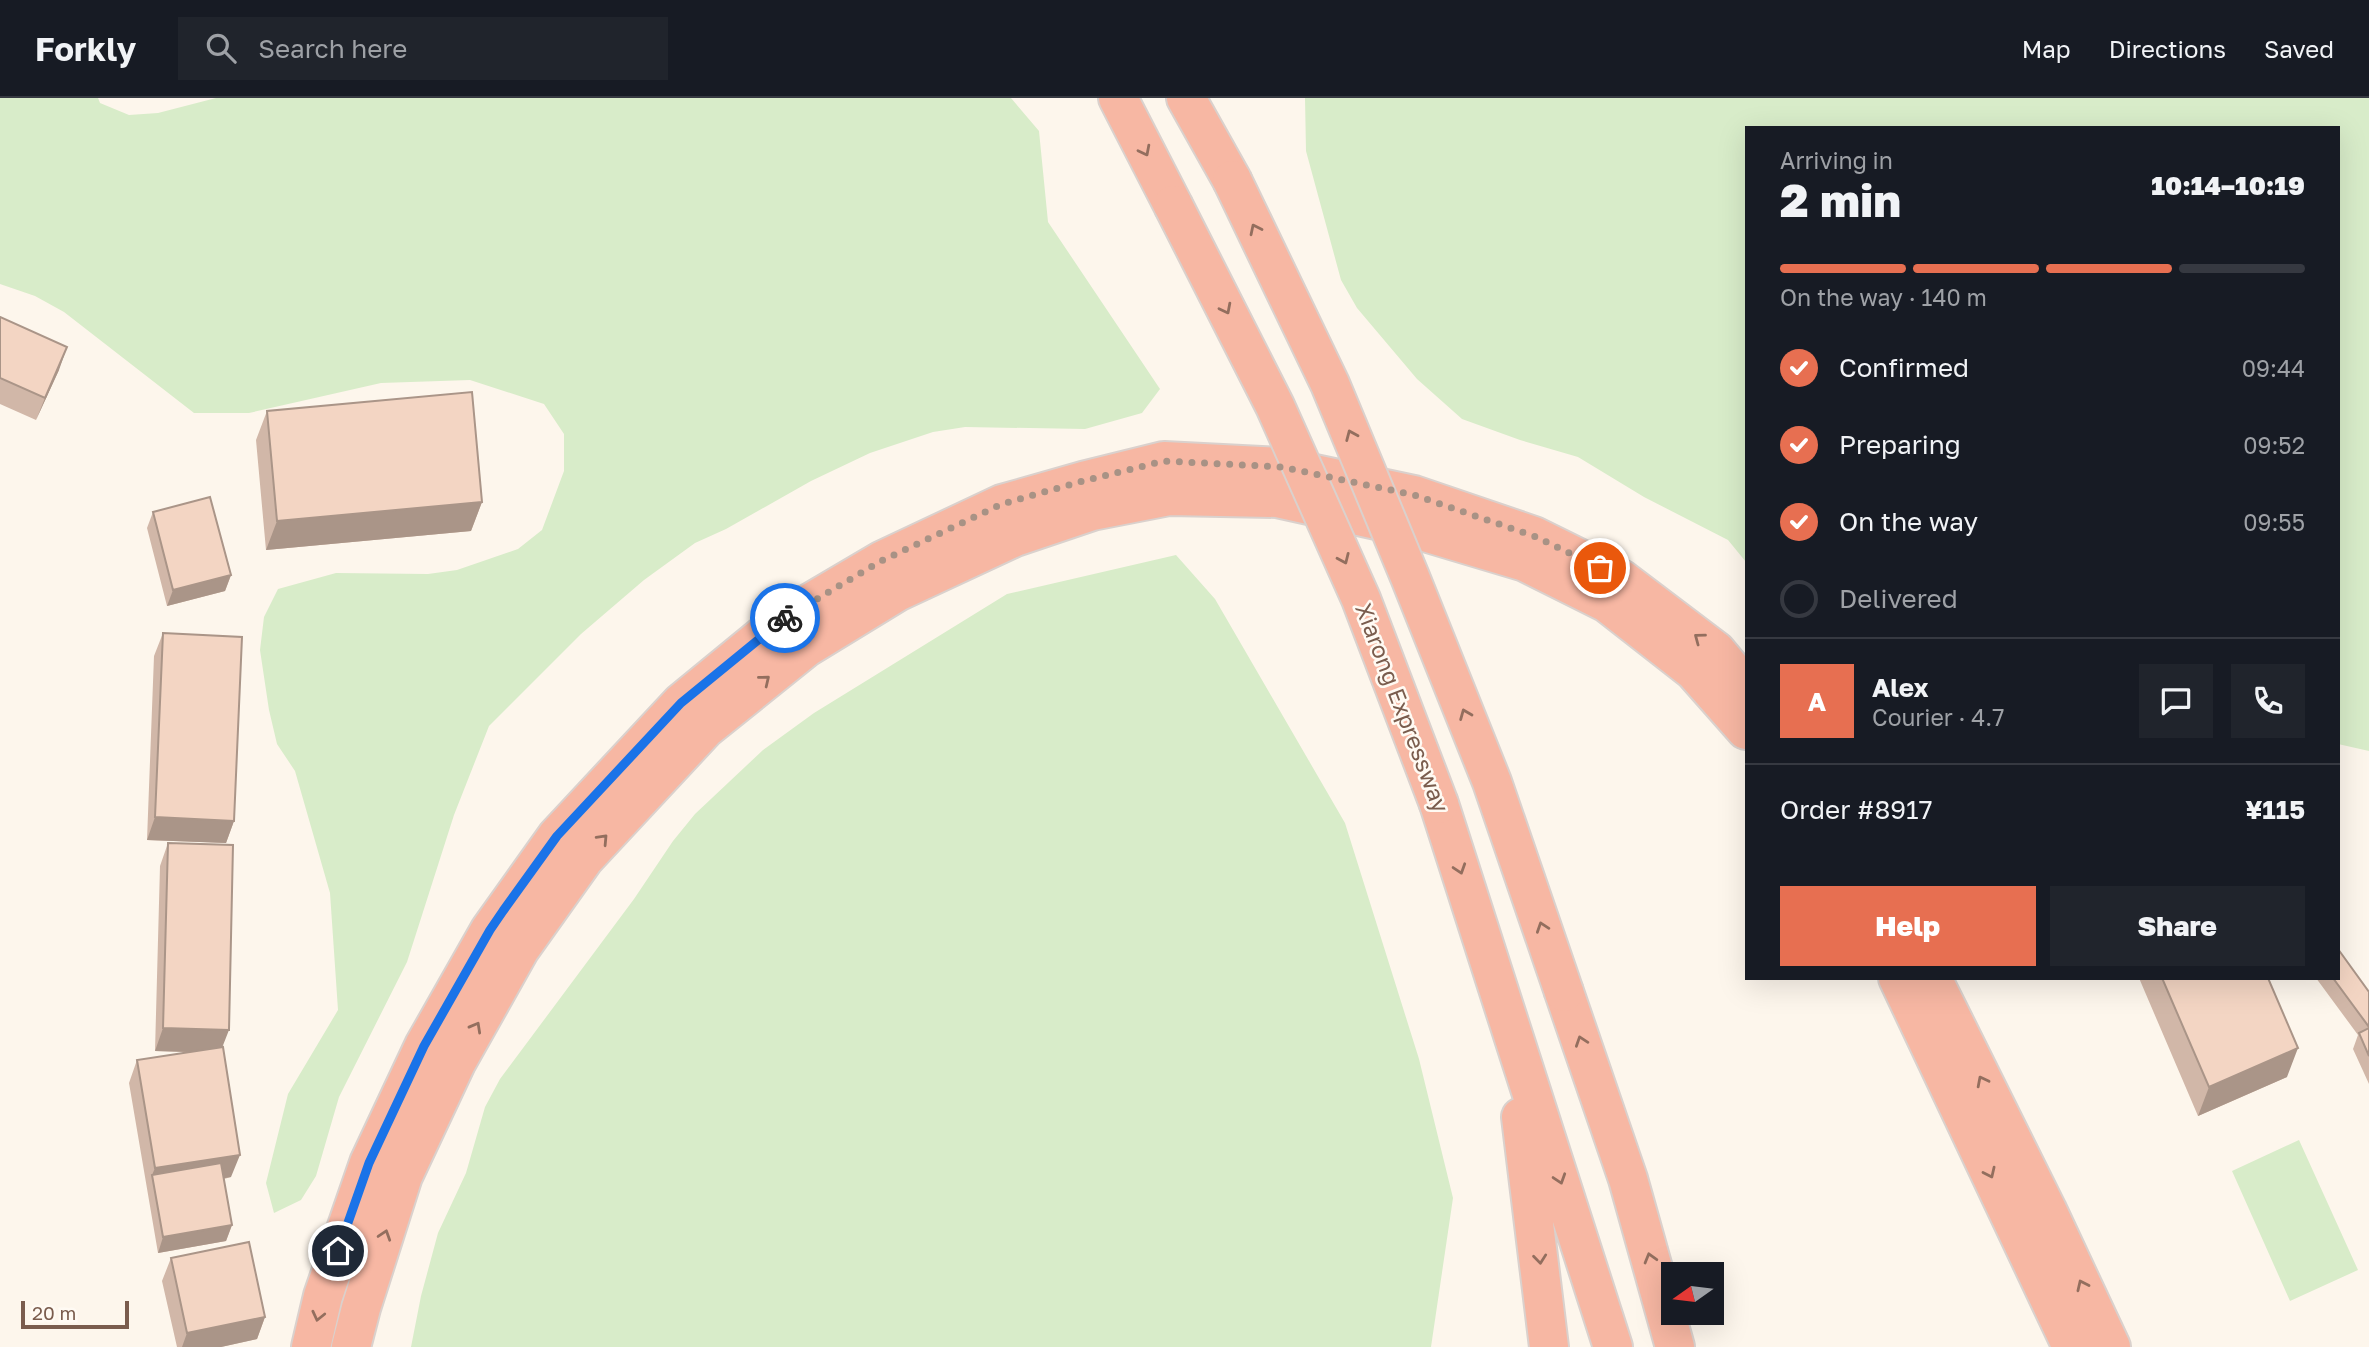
<!DOCTYPE html>
<html lang="en">
<head>
<meta charset="utf-8">
<style>
	body { margin:0; font-family:"Golos Text",sans-serif; background:#20242c; color:#f1f3f6; height:100vh; display:flex; flex-direction:column; font-size:26px; white-space:nowrap }
	* { box-sizing:border-box; margin:0 }
	p { font-size:23px; color:#9ea1a6 }
	.icon { flex:none; width:38px; height:38px; fill:none; stroke:currentColor; stroke-width:2; stroke-linecap:round; stroke-linejoin:round }
	.map { position:relative; flex:1; overflow:hidden }
	.panel { position:absolute; left:1745px; top:28px; width:595px; height:854px; display:flex; flex-direction:column; background:#171b24; border-radius:0px; box-shadow:0 7px 28px #0002 }
	.panel>* { flex:none }
	.needle { width:46px; rotate:256deg }
	.buttons { position:absolute; left:1661px; top:1164px; display:grid; gap:14px }
	.buttons a { display:grid; place-items:center; width:63px; height:63px; border-radius:0px; background:#171b24; box-shadow:0 7px 28px #0002; font-size:35px }
	.scale { position:absolute; left:21px; bottom:18px; width:108px; box-sizing:border-box; padding-left:7px; border:4px solid #7a5c4d; border-top:0; font-size:19px; line-height:24px; white-space:nowrap; color:#7a5c4d; -webkit-text-stroke:5px #fffaf3; paint-order:stroke }
	.pin { position:absolute; display:grid; place-items:center; width:60px; height:60px; color:#fff; margin:-30px; border:4px solid #fff; border-radius:50%; box-shadow:0 2px 7px #0007 }
	.courier { position:absolute; display:grid; place-items:center; width:70px; height:70px; margin:-35px; border:5px solid #1a73e8; border-radius:50%; background:#fff; color:#222; box-shadow:0 2px 9px #0007 }
	.head em { font-style:normal; font-weight:800 }
	.head div { display:flex; flex-direction:column-reverse }
	.head { display:flex; align-items:center; justify-content:space-between; height:119px; padding:0 35px }
	h1 { font-size:46px; font-weight:800; line-height:52px }
	.bar { display:grid; grid-template-columns:repeat(4,1fr); gap:10px 7px; align-content:center; height:84px; padding:0 35px }
	.bar i { height:9px; border-radius:5px; background:#363941 }
	.bar .active { background:#e76f51 }
	.bar p { grid-column:span 4 }
	.line { display:flex; align-items:center; gap:18px; padding:0 35px; border-top:2px solid #363941 }
	.line div { flex:1 }
	.round { display:grid; place-items:center; flex:none; width:74px; height:74px; border-radius:0px; background:#20242c }
	ol { padding:0 35px; list-style:none }
	li { display:flex; align-items:center; gap:21px; height:77px }
	li p { margin-inline-start:auto }
	li .icon { padding:7px; border-radius:50%; background:#e76f51; color:#fff; stroke-width:4 }
	li:last-child { color:#9ea1a6 }
	li i { width:38px; height:38px; border:4px solid #363941; border-radius:50% }
	.button { display:flex; gap:14px; margin-top:auto; padding:14px 35px }
	.button a { flex:1; height:80px; border-radius:0px; background:#e76f51; color:#fff; font-size:28px; font-weight:800; line-height:80px; text-align:center }
	.button a+a { background:#20242c; color:#f1f3f6 }
	header { display:flex; align-items:center; gap:42px; box-sizing:border-box; height:98px; padding:0 35px; background:#171b24; border-bottom:2px solid #363941 }
	header strong { font-size:33px }
	nav { display:flex; gap:38px; margin-inline-start:auto; font-size:24px }
	.search { width:490px; height:63px; background:#20242c; display:flex; align-items:center; gap:18px; box-sizing:border-box; padding:0 24px; border-radius:0px; color:#9ea1a6; font-size:26px }
	.map>svg:first-child { display:block }
	.green { fill:#d8ecc9 }
	.lines { fill:none; stroke-linecap:round; stroke-linejoin:round }
	.motorway-casing { stroke:#dad1cd; stroke-width:42 }
	.motorway { stroke:#f7b7a3; stroke-width:38 }
	.motorway-bridge-casing { stroke:#dad1cd; stroke-width:42; stroke-linecap:butt }
	.motorway-bridge { stroke:#f7b7a3; stroke-width:38 }
	.wall { fill:#d1b7a8 }
	.shaded-wall { fill:#aa9588 }
	.building { fill:#f3d5c3; stroke:#aa9588; stroke-width:2 }
	.oneway { stroke:#936e5e }
	.done { stroke:#a89285; stroke-width:7; stroke-dasharray:0 12.6 }
	.route { stroke:#1a73e8; stroke-width:9 }
	.labels { text-anchor:middle; stroke-width:5; stroke-linejoin:round; paint-order:stroke }
	.street-label { font-size:23px; fill:#7a5c4d; stroke:#fffaf3 }
</style>
</head>
<body>
<header>
<strong>Forkly</strong>
<div class="search"><svg class="icon" aria-label="search" viewBox="0 0 24 24"><circle cx="10" cy="10" r="6"/><path d="M15 15l6 6"/></svg>Search here</div>
<nav><a>Map</a><a>Directions</a><a>Saved</a></nav>
</header>
<div class="map">
<svg width="2369" height="1249" viewBox="0 0 2369 1249">
	<rect width="100%" height="100%" fill="#fdf6ec"/>
	<!-- green -->
	<path class="green" d="M0 0H98L100 5 129 17 158 15 216 0H1011L1039 33 1048 124 1160 291 1142 315 1085 331 965 329 933 334 870 355 811 383 726 431 695 445 644 482 581 536 489 628 454 717 407 864 339 999 316 1078 301 1102 274 1115 266 1085 288 996 338 912 330 795 295 673 277 646 269 612 260 552 264 519 278 491 336 475 428 476 457 472 518 451 542 432 564 373V336L544 306 470 282 381 285 249 315H194L64 214 35 198 0 186Z
		M1305 0H2369V653L2338 646V30H1746V464L1728 442 1644 399 1578 359 1520 342 1462 321 1417 281 1357 210 1341 182 1306 53Z
		M1176 457 1215 501 1345 725 1419 961 1453 1100 1431 1249H411L421 1198 438 1135 466 1075 485 1009 500 981 634 801 673 743 695 716 763 652 814 615 1007 496Z
		M2299 1042 2358 1172 2290 1203 2232 1073Z"/>
	<g class="lines">
		<!-- motorway casing -->
		<g class="motorway-casing">
			<path id="motorway" d="M1118 0 1173 107
				M1186 0 1232 82
				M1439 706 1613 1249
				M1898 880 2072 1249
				M1932 880 2047 1112 2111 1249
				M1564 894 1628 1081 1675 1249
				M1521 1019 1549 1249
				M311 1249 323 1198 369 1065 424 948 490 832 557 738 681 605 786 519 881 463 1002 406 1083 383 1164 363 1282 369 1414 397 1534 438 1621 481 1716 553 1746 589
				M351 1249 361 1210 403 1078 456 965 520 851 584 761 705 631 807 549 897 494 1015 439 1092 413 1169 398 1277 400 1408 429 1525 464 1607 505 1694 573 1746 632"/>
		</g>
		<!-- motorway -->
		<use href="#motorway" class="motorway"/>
		<!-- motorway-bridge casing -->
		<g class="motorway-bridge-casing">
			<path id="motorway-bridge" d="M1232 82 1330 286 1410 479 1492 684 1564 894
				M1173 107 1275 308 1361 501 1439 706"/>
		</g>
		<!-- motorway-bridge -->
		<use href="#motorway-bridge" class="motorway-bridge"/>
	</g>
	<!-- wall -->
	<path class="wall" d="M0 219 59 272 36 322 0 306Z
		M267 313 482 404 471 433 266 452 256 342Z
		M153 414 231 477 225 493 167 508 147 430Z
		M163 535 234 723 226 745 147 742 154 558Z
		M168 745 222 949 231 1079 224 1081 232 1127 226 1143 158 1155 129 985 137 962 189 954 155 953 160 768Z
		M2139 880H2268L2287 979 2198 1018Z
		M2316 880H2338L2369 894V986L2353 951 2358 937Z
		M171 1160 265 1219 257 1241 221 1249H177L162 1183Z"/>
	<!-- shaded-wall -->
	<path class="shaded-wall" d="M67 249 59 272 36 322 45 300Z
		M482 404 471 433 266 452 277 423Z
		M231 477 225 493 167 508 173 492Z
		M155 719 234 723 226 745 147 742Z
		M163 930 229 932 220 955 155 953Z
		M2298 950 2287 979 2198 1018 2209 989Z
		M240 1057 231 1079 155 1092 152 1077 155 1070Z
		M232 1127 226 1143 158 1155 163 1139Z
		M265 1219 257 1241 221 1249H182L187 1235Z"/>
	<!-- building -->
	<path class="building" d="M0 219 67 249 45 300 0 280Z
		M472 294 482 404 277 423 267 313Z
		M210 399 231 477 173 492 153 414Z
		M163 535 242 539 234 723 155 719Z
		M168 745 233 747 229 932 163 930Z
		M2338 851 2369 894V929L2333 880H2338Z
		M2162 880H2268L2298 950 2209 989Z
		M2369 930V958L2359 935Z
		M223 949 240 1057 155 1070 137 962Z
		M221 1065 232 1127 163 1139 152 1077Z
		M249 1144 265 1219 187 1235 171 1160Z"/>
	<!-- one-way arrows -->
	<defs><path id="oneway-chevron" d="M-2-3.5L2.5 0L-2 3.5" fill="none" stroke-width="1.6" stroke-linecap="round" stroke-linejoin="round" transform="scale(1.75)"/></defs>
	<g class="oneway">
		<use href="#oneway-chevron" transform="translate(1145 53) rotate(63)"/>
		<use href="#oneway-chevron" transform="translate(1255 131) rotate(-116)"/>
		<use href="#oneway-chevron" transform="translate(1226 211) rotate(63)"/>
		<use href="#oneway-chevron" transform="translate(1351 337) rotate(-113)"/>
		<use href="#oneway-chevron" transform="translate(1344 461) rotate(66)"/>
		<use href="#oneway-chevron" transform="translate(1699 540) rotate(-143)"/>
		<use href="#oneway-chevron" transform="translate(765 582) rotate(-39)"/>
		<use href="#oneway-chevron" transform="translate(1465 616) rotate(-112)"/>
		<use href="#oneway-chevron" transform="translate(603 741) rotate(-47)"/>
		<use href="#oneway-chevron" transform="translate(1460 771) rotate(72)"/>
		<use href="#oneway-chevron" transform="translate(1542 829) rotate(-109)"/>
		<use href="#oneway-chevron" transform="translate(476 929) rotate(-61)"/>
		<use href="#oneway-chevron" transform="translate(1581 943) rotate(-109)"/>
		<use href="#oneway-chevron" transform="translate(1982 983) rotate(-117)"/>
		<use href="#oneway-chevron" transform="translate(1990 1075) rotate(65)"/>
		<use href="#oneway-chevron" transform="translate(1560 1081) rotate(72)"/>
		<use href="#oneway-chevron" transform="translate(385 1137) rotate(-72)"/>
		<use href="#oneway-chevron" transform="translate(1650 1160) rotate(-106)"/>
		<use href="#oneway-chevron" transform="translate(1540 1161) rotate(84)"/>
		<use href="#oneway-chevron" transform="translate(2082 1187) rotate(-115)"/>
		<use href="#oneway-chevron" transform="translate(318 1218) rotate(103)"/>
	</g>
	<g class="lines">
		<!-- done -->
		<path class="done" d="M785 520 881 463 1002 406 1083 383 1164 363 1282 369 1414 397 1534 438 1600 470"/>
		<!-- route -->
		<path class="route" d="M338 1153 369 1065 424 948 490 832 503 813 557 738 681 605 785 520"/>
	</g>
	<g class="labels">
		<!-- street labels -->
		<g class="street-label">
			<text transform="translate(1402 610) rotate(69)" y="8">Xiarong Expressway</text>
		</g>
	</g>
</svg>
<div class="buttons">
<a><svg class="needle" viewBox="-14 -14 28 28"><path d="M0-13l5 13h-10z" fill="#e53935"/><path d="M0 13l5-13h-10z" fill="#9ea1a6"/></svg></a>
</div>
<div class="scale">20 m</div>
<div class="pin" style="left:1600px;top:470px;background:#ea580c"><svg class="icon" aria-label="bag" viewBox="0 0 24 24"><path d="M5 8h14l-1 12H6zM9 8a3 3 0 0 1 6 0"/></svg></div>
<div class="pin" style="left:338px;top:1153px;background:#1f2937"><svg class="icon" aria-label="home" viewBox="0 0 24 24"><path d="M3 11l9-7 9 7M6 9v11h12V9"/></svg></div>
<div class="courier" style="left:785px;top:520px"><svg class="icon" aria-label="bike" viewBox="0 0 24 24"><circle cx="6" cy="16" r="4"/><circle cx="18" cy="16" r="4"/><path d="M6 16l4-8h5l3 8M10 8l3 8H6M13 5h3"/></svg></div>
<section class="panel">
<div class="head"><div><h1>2 min</h1><p>Arriving in</p></div><em>10:14–10:19</em></div>
<div class="bar"><i class="active"></i><i class="active"></i><i class="active"></i><i></i><p>On the way · 140 m</p></div>
<ol>
<li><svg class="icon" aria-label="check" viewBox="0 0 24 24"><path d="M5 12l5 5 9-10"/></svg>Confirmed<p>09:44</p></li>
<li><svg class="icon" aria-label="check" viewBox="0 0 24 24"><path d="M5 12l5 5 9-10"/></svg>Preparing<p>09:52</p></li>
<li><svg class="icon" aria-label="check" viewBox="0 0 24 24"><path d="M5 12l5 5 9-10"/></svg>On the way<p>09:55</p></li>
<li><i></i>Delivered</li>
</ol>
<div class="line" style="height:126px"><b class="round" style="background:#e76f51;color:#fff">A</b><div><b>Alex</b><p>Courier · 4.7</p></div><a class="round"><svg class="icon" aria-label="chat" viewBox="0 0 24 24"><path d="M4 5h16v11H9l-5 4z"/></svg></a><a class="round"><svg class="icon" aria-label="phone" viewBox="0 0 24 24"><path d="M5 4h4l2 5-3 2q2 4 5 5l2-3 5 2v4C11 20 4 13 5 4z"/></svg></a></div>
<div class="line" style="height:91px"><div>Order #8917</div><b>¥115</b></div>
<div class="button"><a>Help</a><a>Share</a></div>
</section>
</div>
</body>
</html>
